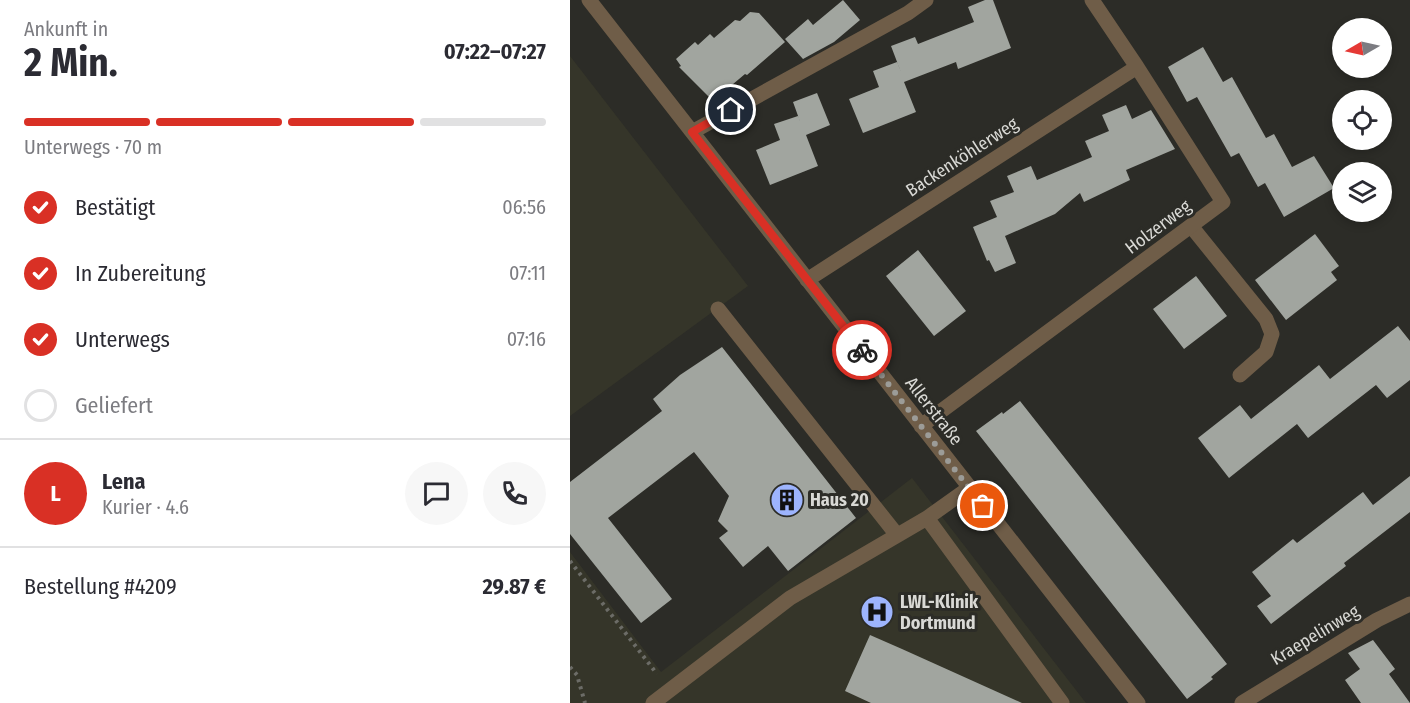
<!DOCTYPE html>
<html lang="de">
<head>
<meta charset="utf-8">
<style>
	body { margin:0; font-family:"Fira Sans Condensed",sans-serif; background:#f7f7f7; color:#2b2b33; height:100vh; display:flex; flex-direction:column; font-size:22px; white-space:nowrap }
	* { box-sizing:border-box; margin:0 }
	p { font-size:20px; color:#7c7c81 }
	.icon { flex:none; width:33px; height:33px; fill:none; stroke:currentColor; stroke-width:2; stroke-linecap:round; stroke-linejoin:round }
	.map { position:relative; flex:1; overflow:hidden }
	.panel { display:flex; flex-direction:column; background:#fff; width:570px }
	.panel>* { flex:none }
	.needle { width:39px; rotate:261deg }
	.fabs { position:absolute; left:762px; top:18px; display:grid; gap:12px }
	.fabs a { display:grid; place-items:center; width:60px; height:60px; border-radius:50%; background:#fff; box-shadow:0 3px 9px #0003; font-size:30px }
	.pin { position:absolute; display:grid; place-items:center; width:51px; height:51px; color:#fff; margin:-26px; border:3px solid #fff; border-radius:50%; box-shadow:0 2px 6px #0007 }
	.courier { position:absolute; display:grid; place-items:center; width:60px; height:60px; margin:-30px; border:4px solid #d93025; border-radius:50%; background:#fff; color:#222; box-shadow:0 2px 8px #0007 }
	.headline em { font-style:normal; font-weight:700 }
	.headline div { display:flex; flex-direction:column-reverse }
	.headline { display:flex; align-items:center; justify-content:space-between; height:102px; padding:0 24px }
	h1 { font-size:39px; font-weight:700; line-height:45px }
	.bar { display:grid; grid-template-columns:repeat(4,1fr); gap:9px 6px; align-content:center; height:72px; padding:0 24px }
	.bar i { height:8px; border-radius:4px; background:#e1e1e2 }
	.bar .current { background:#d93025 }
	.bar p { grid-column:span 4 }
	.line { display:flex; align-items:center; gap:15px; padding:0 24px; border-top:2px solid #e1e1e2 }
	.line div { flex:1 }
	.round { display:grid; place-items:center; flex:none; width:63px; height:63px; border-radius:32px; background:#f7f7f7 }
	ol { padding:0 24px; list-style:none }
	li { display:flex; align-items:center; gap:18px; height:66px }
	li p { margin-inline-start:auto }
	li .icon { padding:6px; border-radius:50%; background:#d93025; color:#fff; stroke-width:4 }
	li:last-child { color:#7c7c81 }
	li i { width:33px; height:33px; border:3px solid #e1e1e2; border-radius:50% }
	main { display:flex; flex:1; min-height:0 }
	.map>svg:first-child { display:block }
	.built { fill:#353529 }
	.building { fill:#a1a59f }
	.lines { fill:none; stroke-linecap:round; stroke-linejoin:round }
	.path { stroke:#6c6c67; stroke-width:4; stroke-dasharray:3 4.5; stroke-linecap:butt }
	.lane { stroke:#6f5d48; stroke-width:15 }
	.street { stroke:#6f5d48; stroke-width:15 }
	.done { stroke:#9c9c98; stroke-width:6; stroke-dasharray:0 10.8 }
	.route { stroke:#d93025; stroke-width:8 }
	.labels { text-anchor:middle; stroke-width:6; stroke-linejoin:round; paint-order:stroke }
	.street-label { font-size:18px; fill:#d9d9d5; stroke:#2c2c27 }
	.poi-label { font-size:18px; font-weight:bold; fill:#d9d9d5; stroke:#2c2c27; text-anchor:start }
</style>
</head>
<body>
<main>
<section class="panel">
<div class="headline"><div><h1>2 Min.</h1><p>Ankunft in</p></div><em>07:22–07:27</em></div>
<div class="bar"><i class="current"></i><i class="current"></i><i class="current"></i><i></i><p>Unterwegs · 70 m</p></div>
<ol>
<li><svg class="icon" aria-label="check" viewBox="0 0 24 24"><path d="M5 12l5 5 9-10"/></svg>Bestätigt<p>06:56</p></li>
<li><svg class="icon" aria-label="check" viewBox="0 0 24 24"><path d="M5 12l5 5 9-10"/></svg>In Zubereitung<p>07:11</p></li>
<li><svg class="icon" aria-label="check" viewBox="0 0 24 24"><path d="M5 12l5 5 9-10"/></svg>Unterwegs<p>07:16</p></li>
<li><i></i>Geliefert</li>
</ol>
<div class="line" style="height:108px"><b class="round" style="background:#d93025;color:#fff">L</b><div><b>Lena</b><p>Kurier · 4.6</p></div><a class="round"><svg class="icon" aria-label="chat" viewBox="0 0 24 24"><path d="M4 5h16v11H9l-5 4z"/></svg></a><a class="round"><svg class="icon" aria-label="phone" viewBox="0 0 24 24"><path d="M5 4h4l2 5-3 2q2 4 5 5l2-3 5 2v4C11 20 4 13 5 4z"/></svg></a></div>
<div class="line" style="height:78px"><div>Bestellung #4209</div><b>29.87 €</b></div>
</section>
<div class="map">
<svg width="840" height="703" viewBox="0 0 840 703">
	<rect width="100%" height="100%" fill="#2c2c27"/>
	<!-- built -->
	<path class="built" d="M0 56 178 286 0 416Z
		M342 478 516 703H0V552L91 672Z"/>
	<!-- building -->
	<path class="building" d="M273 0 290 20 264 42 233 59 215 39 238 19 243 25Z
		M415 0H423L441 48 388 69 386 62 334 82 346 112 293 133 279 99 309 87 303 71 327 62 332 75 321 46 345 37 348 44 404 22 398 7Z
		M180 12 189 13 215 42 177 75 175 74 150 95 146 91 139 97 109 67 111 66 106 59 125 42 128 45 140 34 144 38 165 20 170 21Z
		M633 47 653 82 662 77 696 138 704 134 722 167 744 156 764 188 714 217 695 183 688 187 669 153 661 157 627 97 617 102 598 67Z
		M247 93 260 125 236 135 248 166 200 185 186 150 210 140 204 124 228 116 232 127 223 102Z
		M556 105 562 119 581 110 605 149 556 170 560 180 514 202 510 193 485 214 435 236 446 263 425 272 419 260 417 261 403 227 427 217 420 201 444 192 437 176 461 166 467 180 522 157 515 141 539 131 532 115Z
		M745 234 769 266 761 272 767 280 716 320 685 280Z
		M348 250 396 311 364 336 316 276Z
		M626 276 657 316 614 349 583 309Z
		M828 326 840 341V380L817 398 806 385 738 438 727 424 659 478 628 438 670 405 681 419 749 365 760 379Z
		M152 347 286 518 218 571 198 546 173 567 149 538 158 531 148 521 159 496 124 452 38 518 102 599 71 623 0 534V482L92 411 83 399 110 375Z
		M450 401 657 664 641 677 643 679 617 699 406 431 432 412 433 414Z
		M840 476V512L774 563 776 566 701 624 687 606 701 596 682 572 723 539 727 543 793 492 803 505Z
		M300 635 332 649 452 703H301L275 691Z
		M803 640 825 669 819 674 840 703H791L775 680 790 669 778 653Z"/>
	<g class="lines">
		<!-- path -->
		<path class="path" d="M0 561 87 674
			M0 667 7 675 15 703"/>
		<!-- lane -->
		<path class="lane" d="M621 226 696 319 702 334 696 352 670 375
			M148 309 327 535
			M357 518 492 703
			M83 703 220 598 357 518 399 488"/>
		<!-- street -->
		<path class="street" d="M19 0 568 703
			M122 132 338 13 356 0
			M237 280 567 67
			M351 426 653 202 567 67 522 0
			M672 703 807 620 840 604"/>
	</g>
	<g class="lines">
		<!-- done -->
		<path class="done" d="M292 350 413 506"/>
		<!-- route -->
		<path class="route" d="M161 110 122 132 292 350"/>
	</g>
	<!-- icons -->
	<defs>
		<g id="building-disc" transform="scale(1.725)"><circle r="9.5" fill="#9db4fd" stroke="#2c2c27"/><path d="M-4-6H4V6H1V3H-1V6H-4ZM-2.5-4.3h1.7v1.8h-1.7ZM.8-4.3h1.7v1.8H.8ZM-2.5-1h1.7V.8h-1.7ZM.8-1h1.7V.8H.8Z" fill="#111"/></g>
		<g id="hospital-disc" transform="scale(1.725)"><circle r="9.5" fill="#9db4fd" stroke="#2c2c27"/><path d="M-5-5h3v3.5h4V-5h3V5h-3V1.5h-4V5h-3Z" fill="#111"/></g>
	</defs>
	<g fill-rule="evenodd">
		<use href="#building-disc" x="217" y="500"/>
		<use href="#hospital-disc" x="307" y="612"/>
	</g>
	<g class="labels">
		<!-- street labels -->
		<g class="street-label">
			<text transform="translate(392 157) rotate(-33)" y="6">Backenköhlerweg</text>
			<text transform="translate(588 227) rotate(-37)" y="6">Holzerweg</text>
			<text transform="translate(364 411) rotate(52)" y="6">Allerstraße</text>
			<text transform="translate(745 635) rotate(-31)" y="6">Kraepelinweg</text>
		</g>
		<!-- poi labels -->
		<g class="poi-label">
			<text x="240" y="506">Haus 20</text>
			<text x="330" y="608">LWL-Klinik<tspan x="330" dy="21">Dortmund</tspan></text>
		</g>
	</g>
</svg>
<div class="fabs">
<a><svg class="needle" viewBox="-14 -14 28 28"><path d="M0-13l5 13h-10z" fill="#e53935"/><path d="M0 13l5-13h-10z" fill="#7c7c81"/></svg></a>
<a><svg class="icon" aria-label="locate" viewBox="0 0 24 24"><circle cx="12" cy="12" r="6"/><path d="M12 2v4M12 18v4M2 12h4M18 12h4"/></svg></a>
<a><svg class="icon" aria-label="layers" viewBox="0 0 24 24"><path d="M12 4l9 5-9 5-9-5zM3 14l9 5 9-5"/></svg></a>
</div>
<div class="pin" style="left:413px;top:506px;background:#ea580c"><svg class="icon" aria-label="bag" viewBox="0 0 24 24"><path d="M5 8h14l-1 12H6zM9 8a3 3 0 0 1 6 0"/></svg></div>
<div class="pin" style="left:161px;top:110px;background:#1f2937"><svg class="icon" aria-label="home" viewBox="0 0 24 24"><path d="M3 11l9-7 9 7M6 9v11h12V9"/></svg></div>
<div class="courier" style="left:292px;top:350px"><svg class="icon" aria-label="bike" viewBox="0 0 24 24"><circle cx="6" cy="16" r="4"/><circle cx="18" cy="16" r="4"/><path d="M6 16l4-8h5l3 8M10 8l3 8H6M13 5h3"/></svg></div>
</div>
</main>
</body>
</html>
